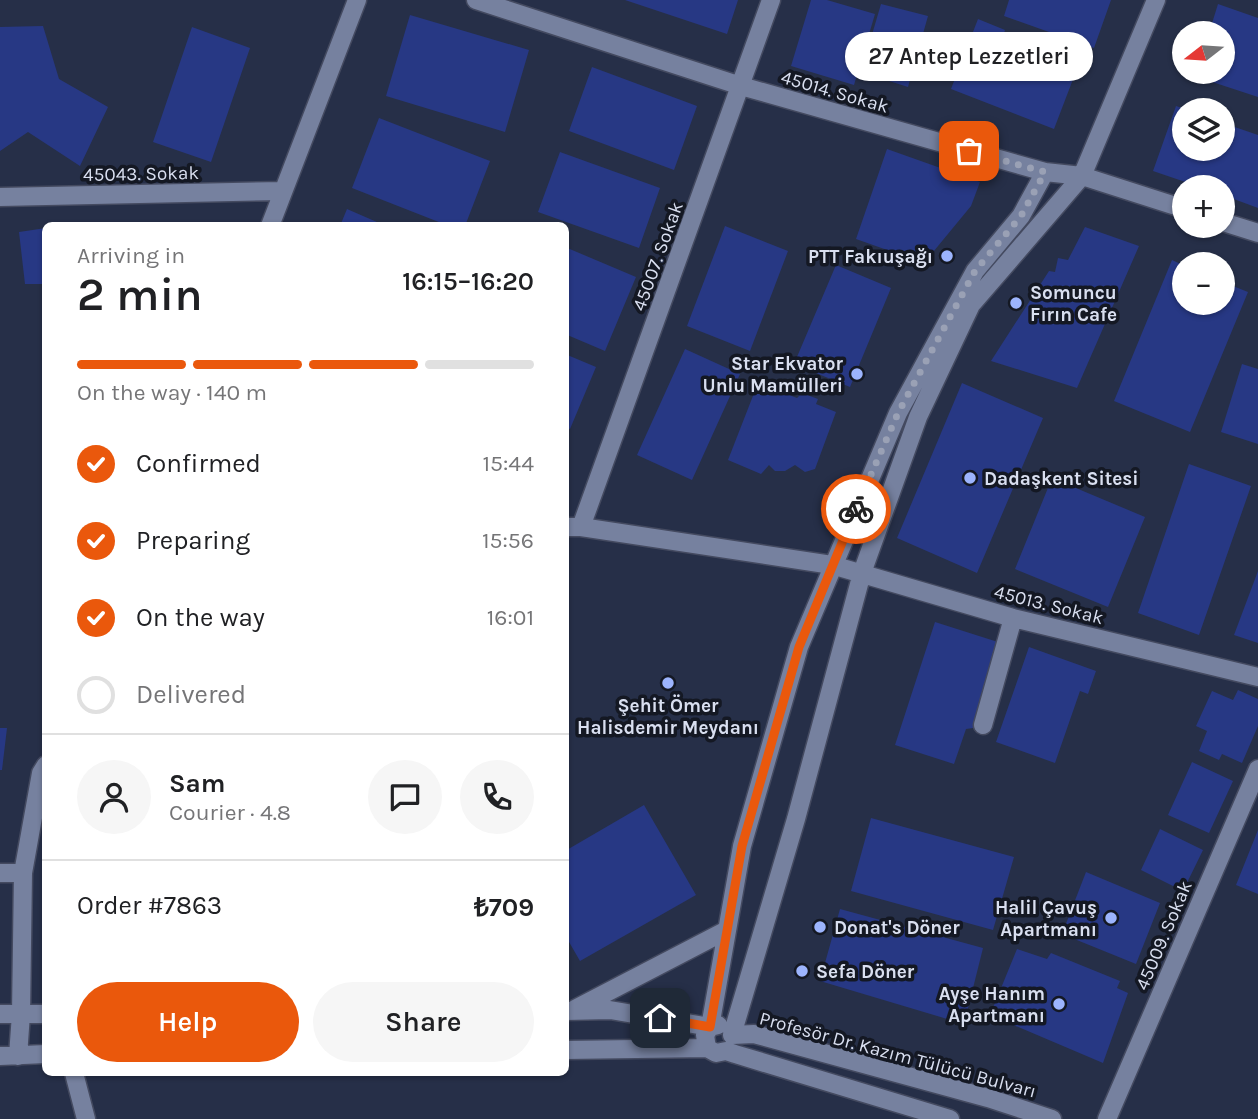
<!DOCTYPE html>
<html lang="en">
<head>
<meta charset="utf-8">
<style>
	body { margin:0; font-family:Karla,sans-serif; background:#f6f6f6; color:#202124; height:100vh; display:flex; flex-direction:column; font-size:26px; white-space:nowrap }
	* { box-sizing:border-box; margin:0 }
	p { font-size:23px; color:#757577 }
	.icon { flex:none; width:38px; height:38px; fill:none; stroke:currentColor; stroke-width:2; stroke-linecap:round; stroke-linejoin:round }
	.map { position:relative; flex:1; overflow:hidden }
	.drawer { position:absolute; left:42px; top:222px; width:527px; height:854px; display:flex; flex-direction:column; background:#fff; border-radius:10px; box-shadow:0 2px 5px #0004 }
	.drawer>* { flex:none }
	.needle { width:46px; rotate:253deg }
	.buttons { position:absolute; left:1172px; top:21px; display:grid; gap:14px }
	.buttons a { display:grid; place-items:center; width:63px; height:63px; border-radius:50%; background:#fff; box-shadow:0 2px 5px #0004; font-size:35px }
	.pin { position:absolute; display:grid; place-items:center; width:60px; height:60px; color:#fff; margin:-30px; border-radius:14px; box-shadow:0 4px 10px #0006 }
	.courier { position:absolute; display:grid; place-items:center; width:70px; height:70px; margin:-35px; border:5px solid #ea580c; border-radius:50%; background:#fff; color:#222; box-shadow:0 2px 9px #0007 }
	.bubble { position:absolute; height:49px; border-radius:24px; background:#fff; box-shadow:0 2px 5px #0004; font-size:23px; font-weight:600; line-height:49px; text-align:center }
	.summary em { font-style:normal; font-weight:600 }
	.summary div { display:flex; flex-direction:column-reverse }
	.summary { display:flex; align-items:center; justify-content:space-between; height:119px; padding:0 35px }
	h1 { font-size:46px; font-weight:600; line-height:52px }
	.bar { display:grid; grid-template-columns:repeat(4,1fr); gap:10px 7px; align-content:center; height:84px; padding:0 35px }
	.bar i { height:9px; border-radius:5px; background:#e0e0e0 }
	.bar .on { background:#ea580c }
	.bar p { grid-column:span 4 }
	.line { display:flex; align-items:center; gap:18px; padding:0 35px; border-top:2px solid #e0e0e0 }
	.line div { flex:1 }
	.round { display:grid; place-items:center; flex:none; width:74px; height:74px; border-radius:37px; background:#f6f6f6 }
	ol { padding:0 35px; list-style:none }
	li { display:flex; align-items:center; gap:21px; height:77px }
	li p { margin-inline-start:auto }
	li .icon { padding:7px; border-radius:50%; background:#ea580c; color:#fff; stroke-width:4 }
	li:last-child { color:#757577 }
	li i { width:38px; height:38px; border:4px solid #e0e0e0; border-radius:50% }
	.primary-button { display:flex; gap:14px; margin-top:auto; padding:14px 35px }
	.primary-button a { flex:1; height:80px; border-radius:42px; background:#ea580c; color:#fff; font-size:28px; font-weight:600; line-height:80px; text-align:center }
	.primary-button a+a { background:#f6f6f6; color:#202124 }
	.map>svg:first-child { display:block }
	.building { fill:#273884 }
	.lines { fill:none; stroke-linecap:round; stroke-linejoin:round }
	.minor-casing { stroke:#444a60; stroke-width:21 }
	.minor { stroke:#76819f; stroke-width:18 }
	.done { stroke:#9aa1b5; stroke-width:7; stroke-dasharray:0 12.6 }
	.route { stroke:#ea580c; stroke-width:9 }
	.poi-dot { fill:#9cb4fd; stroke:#141823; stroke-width:2.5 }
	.labels { text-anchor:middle; stroke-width:7; stroke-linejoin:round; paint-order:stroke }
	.street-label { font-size:19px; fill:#d9dff0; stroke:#141823 }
	.poi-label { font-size:19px; font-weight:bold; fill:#d9dff0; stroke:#141823; text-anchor:end }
</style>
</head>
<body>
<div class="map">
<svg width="1258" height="1119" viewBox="0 0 1258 1119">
	<rect width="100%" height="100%" fill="#262f48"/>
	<!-- building -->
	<path class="building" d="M625 0H738L727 34Z
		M811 0H827L875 14 854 85 791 66Z
		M1009 0H1111L1094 48 1004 16Z
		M881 4 928 16 908 87 861 72Z
		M1218 4 1258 18V97L1194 76 1196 72H1223V33H1209Z
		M410 15 529 50 505 132 386 96Z
		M978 19 1005 30 1003 36 1014 40 1028 39 1038 50 1055 57 1057 52 1080 61 1054 129 951 89Z
		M43 26 59 79 108 107 80 166 28 132 0 151V27Z
		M192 27 250 48 211 162 153 142Z
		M592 67 697 106 674 170 569 131Z
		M1176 106 1185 109V149H1223V123L1258 135V208L1223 195V187H1200L1153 171Z
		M379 118 490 161 465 226H449L352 188Z
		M887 149 980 182 971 206 924 263 856 239Z
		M560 152 660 188 639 248 538 212Z
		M347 209 386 226H340Z
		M725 226 788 251 750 351 687 326Z
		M1085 227 1139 246 1077 388 991 361 1049 271 1055 272 1058 258 1068 260Z
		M46 228V284H25L19 232Z
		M565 247 636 277 605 351 565 334Z
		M1172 260 1185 266V303H1223V282L1248 292 1190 432 1114 401Z
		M836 265 891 288 850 387 794 364Z
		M685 349 740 374 692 480 637 455Z
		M565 354 596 367 570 429 565 427Z
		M1242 364 1258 369V444L1221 432Z
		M758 383 797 398 802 393 818 399 816 404 836 412 815 469 805 472 795 465 785 471H775L769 465 761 474 728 460Z
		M962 383 1043 418 977 573 897 538Z
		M1189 464 1251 486 1199 635 1138 613Z
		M1052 478 1145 517 1108 607 1015 569Z
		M1258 571V643L1234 635Z
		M935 622 1001 643 973 728 966 729 954 764 895 745Z
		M1029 647 1096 671 1088 694 1080 691 1055 763 996 742Z
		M1238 690 1258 699V726L1242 763 1222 754 1219 760 1199 751 1207 731 1196 726 1212 691 1233 700Z
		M0 728H7L2 770H0Z
		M1192 762 1233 781 1209 833 1168 815Z
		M644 805 696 895 580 961 565 935V851Z
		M871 818 1014 857 993 930 851 891Z
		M1160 829 1203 850 1183 891 1141 870Z
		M1258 830V894L1236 885Z
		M1086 872 1160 903 1136 964 1062 934Z
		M840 909 983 948 964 1024 820 981Z
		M1017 949 1047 959 1051 953 1120 981 1117 988 1128 993 1103 1063 990 1015Z"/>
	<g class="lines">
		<!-- minor casing -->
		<g class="minor-casing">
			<path id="minor" d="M476 0 741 86 1045 172 1082 176 1185 209
				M0 197 283 191
				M1223 222 1258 233
				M270 226 357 0
				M565 527H581L832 565 1013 618 1258 677
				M581 527 771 0
				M983 725 1013 618
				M0 873H23
				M575 1009 727 930
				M565 1011 610 1010 710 1027 718 1025
				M0 1014H46
				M732 1035 796 819 862 573 918 417 971 305 1082 176 1156 0
				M732 1035 754 1034 988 1098 1052 1119
				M565 1050 707 1048
				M0 1056 46 1054
				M18 1056 21 1014 23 873 41 773 46 765
				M74 1073 86 1119
				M950 1119 735 1054 726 1051 716 1053 707 1048 705 1035 710 1027 742 846 799 647 898 413 975 271 1021 216 1045 172
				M1107 1119 1258 769"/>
		</g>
		<!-- minor -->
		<use href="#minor" class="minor"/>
	</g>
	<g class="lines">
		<!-- done -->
		<path class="done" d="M856 509 898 413 975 271 1021 216 1045 172 969 151"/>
		<!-- route -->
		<path class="route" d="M660 1018 710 1027 742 846 799 647 856 509"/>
	</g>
	<!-- markers -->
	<g class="poi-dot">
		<circle cx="947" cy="256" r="7"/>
		<circle cx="1016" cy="303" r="7"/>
		<circle cx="857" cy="374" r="7"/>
		<circle cx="970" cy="478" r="7"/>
		<circle cx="668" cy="683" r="7"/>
		<circle cx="1111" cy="918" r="7"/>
		<circle cx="820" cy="927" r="7"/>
		<circle cx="802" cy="971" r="7"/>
		<circle cx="1059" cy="1004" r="7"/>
	</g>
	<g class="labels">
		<!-- street labels -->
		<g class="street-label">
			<text transform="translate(835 91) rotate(16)" y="7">45014. Sokak</text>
			<text transform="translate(141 173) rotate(-1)" y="7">45043. Sokak</text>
			<text transform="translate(657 256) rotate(-70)" y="7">45007. Sokak</text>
			<text transform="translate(1049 604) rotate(14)" y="7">45013. Sokak</text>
			<text transform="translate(1163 935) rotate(-67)" y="7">45009. Sokak</text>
			<text transform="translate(898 1054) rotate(15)" y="7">Profesör Dr. Kazım Tülücü Bulvarı</text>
		</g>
		<!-- poi labels -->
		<g class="poi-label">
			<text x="933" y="263">PTT Fakıuşağı</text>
			<text x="1030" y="299" text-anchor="start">Somuncu<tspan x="1030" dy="22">Fırın Cafe</tspan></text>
			<text x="843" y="370">Star Ekvator<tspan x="843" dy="22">Unlu Mamülleri</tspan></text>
			<text x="984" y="485" text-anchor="start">Dadaşkent Sitesi</text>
			<text x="668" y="712" text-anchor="middle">Şehit Ömer<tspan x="668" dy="22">Halisdemir Meydanı</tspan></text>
			<text x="1097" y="914">Halil Çavuş<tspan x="1097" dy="22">Apartmanı</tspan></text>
			<text x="834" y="934" text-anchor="start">Donat's Döner</text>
			<text x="816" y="978" text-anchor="start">Sefa Döner</text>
			<text x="1045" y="1000">Ayşe Hanım<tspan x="1045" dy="22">Apartmanı</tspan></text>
		</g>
	</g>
</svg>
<div class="buttons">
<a><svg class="needle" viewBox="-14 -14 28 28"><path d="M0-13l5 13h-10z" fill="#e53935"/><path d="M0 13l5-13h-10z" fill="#757577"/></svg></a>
<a><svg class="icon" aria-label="layers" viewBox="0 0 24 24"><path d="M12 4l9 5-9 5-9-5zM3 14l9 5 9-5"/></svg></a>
<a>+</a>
<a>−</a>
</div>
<div class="pin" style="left:969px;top:151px;background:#ea580c"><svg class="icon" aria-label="bag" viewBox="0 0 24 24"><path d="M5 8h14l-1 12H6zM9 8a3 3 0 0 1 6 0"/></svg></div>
<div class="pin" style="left:660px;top:1018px;background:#1f2937"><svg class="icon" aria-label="home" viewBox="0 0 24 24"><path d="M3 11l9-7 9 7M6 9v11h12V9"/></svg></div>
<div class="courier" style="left:856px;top:509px"><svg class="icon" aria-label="bike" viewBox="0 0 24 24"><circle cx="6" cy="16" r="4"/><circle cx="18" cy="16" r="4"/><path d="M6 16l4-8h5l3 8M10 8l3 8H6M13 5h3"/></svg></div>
<div class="bubble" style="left:845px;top:32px;width:248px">27 Antep Lezzetleri</div>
<section class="drawer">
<div class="summary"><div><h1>2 min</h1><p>Arriving in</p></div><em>16:15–16:20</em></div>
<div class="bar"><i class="on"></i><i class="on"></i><i class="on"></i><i></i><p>On the way · 140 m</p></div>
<ol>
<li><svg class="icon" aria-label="check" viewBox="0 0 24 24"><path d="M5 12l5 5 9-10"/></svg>Confirmed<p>15:44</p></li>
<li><svg class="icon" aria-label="check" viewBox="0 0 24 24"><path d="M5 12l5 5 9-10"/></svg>Preparing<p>15:56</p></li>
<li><svg class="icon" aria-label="check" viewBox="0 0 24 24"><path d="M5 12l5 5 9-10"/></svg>On the way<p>16:01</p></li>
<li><i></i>Delivered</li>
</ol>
<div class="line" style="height:126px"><a class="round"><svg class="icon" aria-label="person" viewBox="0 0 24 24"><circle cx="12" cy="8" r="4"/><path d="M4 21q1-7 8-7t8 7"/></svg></a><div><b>Sam</b><p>Courier · 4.8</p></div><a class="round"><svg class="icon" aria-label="chat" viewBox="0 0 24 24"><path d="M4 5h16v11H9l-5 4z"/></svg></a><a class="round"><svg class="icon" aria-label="phone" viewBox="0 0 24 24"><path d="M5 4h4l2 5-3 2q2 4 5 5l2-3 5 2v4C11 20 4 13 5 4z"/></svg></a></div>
<div class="line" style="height:91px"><div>Order #7863</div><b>₺709</b></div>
<div class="primary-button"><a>Help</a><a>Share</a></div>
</section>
</div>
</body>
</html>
